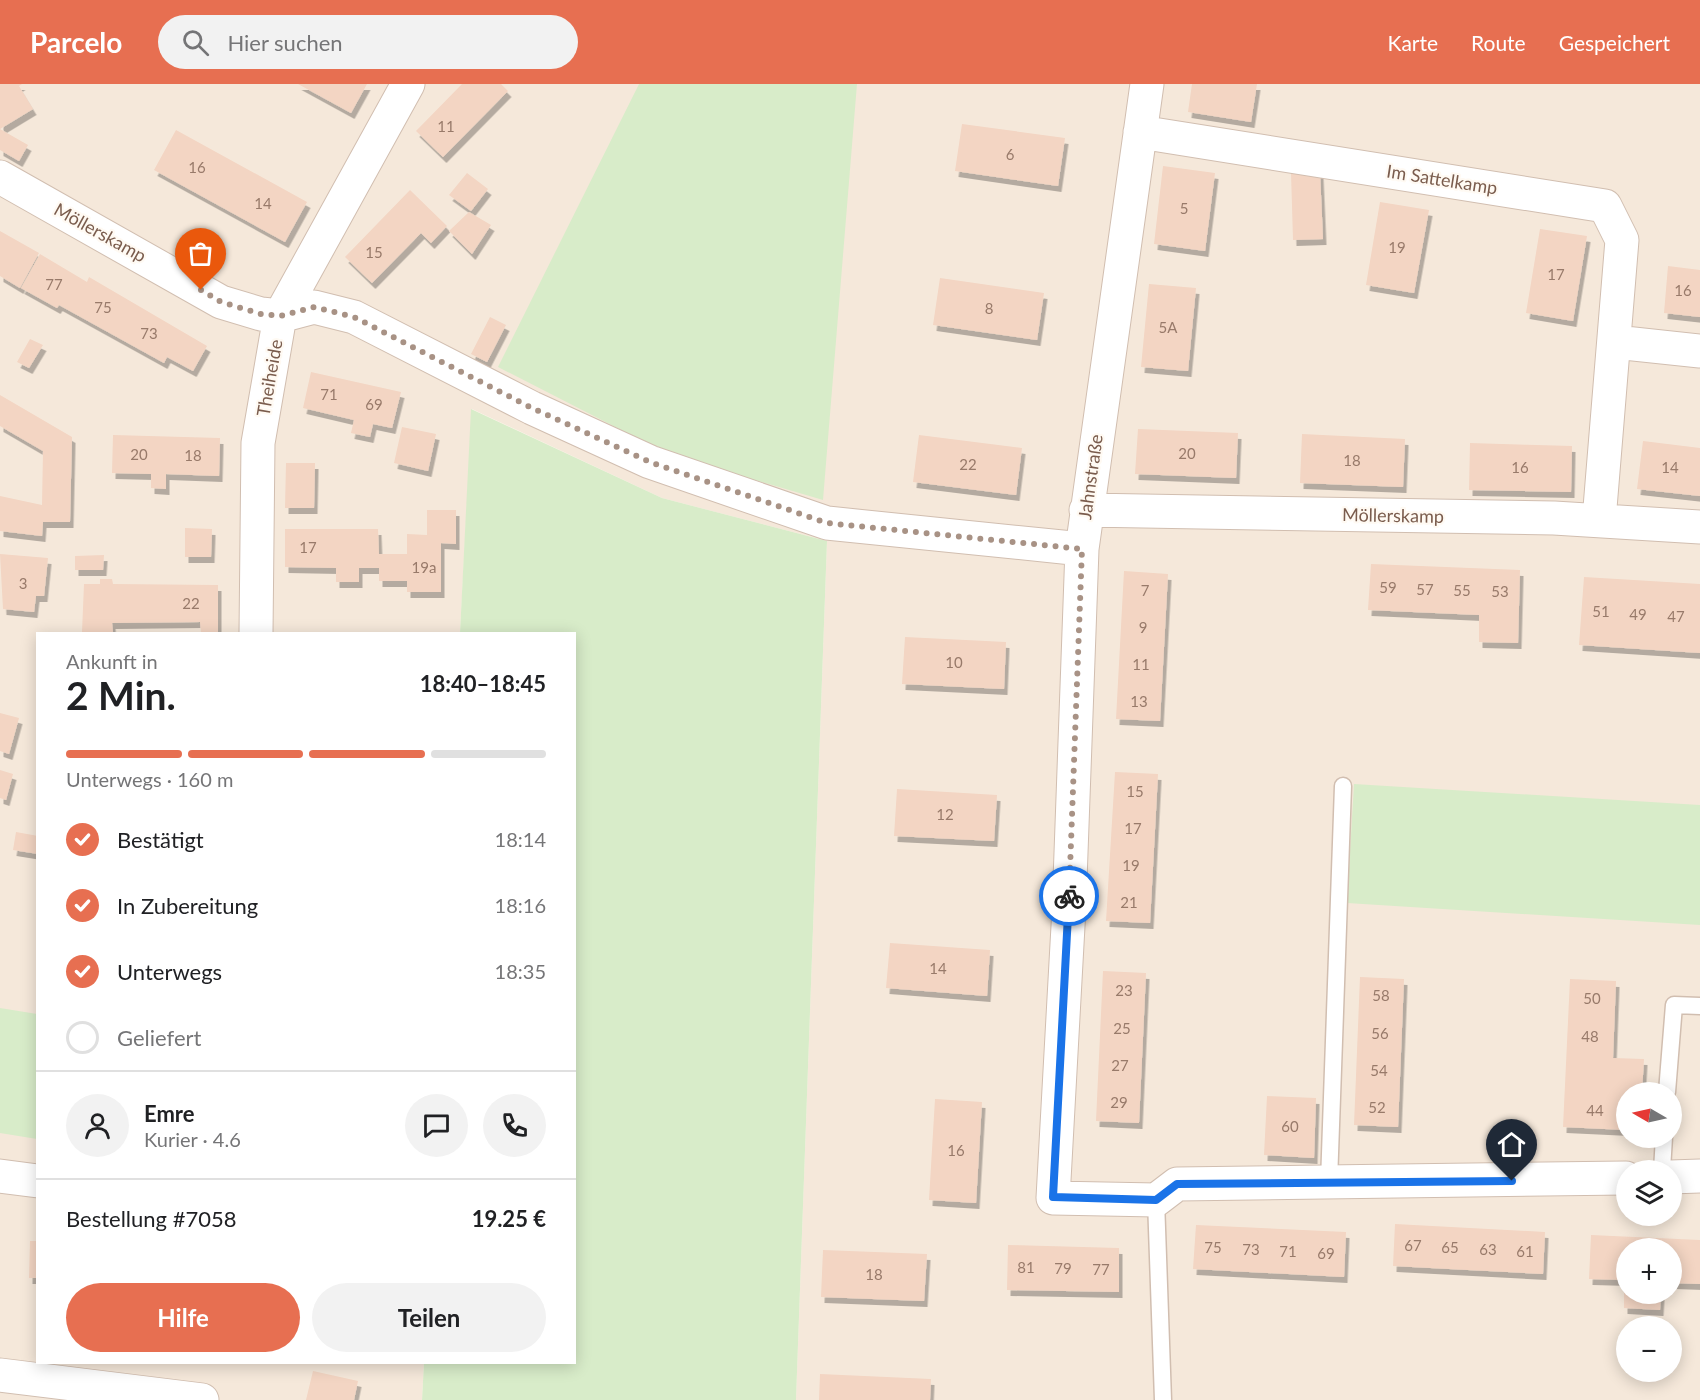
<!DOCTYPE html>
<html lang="de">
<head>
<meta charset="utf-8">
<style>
	body { margin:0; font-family:Lato,sans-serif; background:#f2f2f2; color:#202124; height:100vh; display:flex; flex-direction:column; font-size:22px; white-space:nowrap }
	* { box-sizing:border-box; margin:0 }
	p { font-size:20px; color:#757577 }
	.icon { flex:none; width:33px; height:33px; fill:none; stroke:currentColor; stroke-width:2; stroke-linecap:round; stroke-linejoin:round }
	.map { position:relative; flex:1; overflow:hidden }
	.drawer { position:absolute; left:36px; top:548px; width:540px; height:732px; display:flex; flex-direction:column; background:#fff; border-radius:0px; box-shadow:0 3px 15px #0003 }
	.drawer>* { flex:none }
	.needle { width:39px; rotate:279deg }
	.buttons { position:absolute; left:1616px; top:998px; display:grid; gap:12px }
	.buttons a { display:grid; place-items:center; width:66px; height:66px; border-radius:50%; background:#fff; box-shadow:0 3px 15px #0003; font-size:30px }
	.pin { position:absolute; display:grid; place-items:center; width:51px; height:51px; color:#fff; margin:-62px -26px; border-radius:50% 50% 50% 0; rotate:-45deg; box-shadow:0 0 6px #0007 }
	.pin .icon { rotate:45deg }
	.courier { position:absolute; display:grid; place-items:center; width:60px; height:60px; margin:-30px; border:4px solid #1a73e8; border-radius:50%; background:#fff; color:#222; box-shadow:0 2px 8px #0007 }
	.summary em { font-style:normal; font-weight:700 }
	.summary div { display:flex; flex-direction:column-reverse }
	.summary { display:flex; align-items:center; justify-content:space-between; height:102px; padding:0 30px }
	h1 { font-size:39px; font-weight:700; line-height:45px }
	.bar { display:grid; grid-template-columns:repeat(4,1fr); gap:9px 6px; align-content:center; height:72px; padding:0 30px }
	.bar i { height:8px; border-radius:4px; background:#e0e0e0 }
	.bar .on { background:#e76f51 }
	.bar p { grid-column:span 4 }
	.line { display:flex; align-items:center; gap:15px; padding:0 30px; border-top:2px solid #e0e0e0 }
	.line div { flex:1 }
	.round { display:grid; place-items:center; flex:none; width:63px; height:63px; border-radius:32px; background:#f2f2f2 }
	ol { padding:0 30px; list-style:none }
	li { display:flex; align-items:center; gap:18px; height:66px }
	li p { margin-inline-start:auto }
	li .icon { padding:6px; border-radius:50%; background:#e76f51; color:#fff; stroke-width:4 }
	li:last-child { color:#757577 }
	li i { width:33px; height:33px; border:3px solid #e0e0e0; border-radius:50% }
	.primary-button { display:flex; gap:12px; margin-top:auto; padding:12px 30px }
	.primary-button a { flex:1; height:69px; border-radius:36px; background:#e76f51; color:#fff; font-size:24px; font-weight:700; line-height:69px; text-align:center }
	.primary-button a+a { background:#f2f2f2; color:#202124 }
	header { display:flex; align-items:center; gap:36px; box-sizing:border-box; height:84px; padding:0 30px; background:#e76f51; color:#fff }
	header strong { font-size:28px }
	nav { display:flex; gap:33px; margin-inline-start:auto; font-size:21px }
	.search { width:420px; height:54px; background:#f2f2f2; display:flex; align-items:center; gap:15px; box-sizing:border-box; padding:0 21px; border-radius:33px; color:#757577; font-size:22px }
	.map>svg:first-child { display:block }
	.residential { fill:#f5e8da; fill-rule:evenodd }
	.green { fill:#d8ecc9 }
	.building { fill:#f3d5c3; filter:url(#shadow) }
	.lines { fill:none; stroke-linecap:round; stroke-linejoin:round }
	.service-casing { stroke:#d1beb0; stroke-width:19 }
	.minor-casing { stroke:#d1beb0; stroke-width:35 }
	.service { stroke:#fff; stroke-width:16 }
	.minor { stroke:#fff; stroke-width:33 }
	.done { stroke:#a89285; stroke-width:6; stroke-dasharray:0 10.8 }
	.route { stroke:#1a73e8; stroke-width:8 }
	.labels { text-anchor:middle; stroke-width:4.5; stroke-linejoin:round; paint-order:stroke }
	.number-label { font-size:15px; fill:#987a6a }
	.street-label { font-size:18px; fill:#7a5c4d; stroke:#fffaf3 }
</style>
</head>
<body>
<header>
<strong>Parcelo</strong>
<div class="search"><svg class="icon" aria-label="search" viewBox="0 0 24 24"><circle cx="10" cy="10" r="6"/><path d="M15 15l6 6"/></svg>Hier suchen</div>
<nav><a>Karte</a><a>Route</a><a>Gespeichert</a></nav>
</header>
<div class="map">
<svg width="1700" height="1316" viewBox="0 0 1700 1316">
	<defs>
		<filter id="shadow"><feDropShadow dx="3.5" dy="6" stdDeviation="0" flood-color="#0004"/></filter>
	</defs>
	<rect width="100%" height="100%" fill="#fdf6ec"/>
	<!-- residential -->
	<path class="residential" d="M0 0H1700V1316H796L827 457 662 414 472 325 460 549H38V1278H424L422 1316H0ZM1626 1008H1671V1053H1626ZM1626 1086H1671V1131H1626ZM1626 1164H1671V1209H1626ZM1626 1242H1671V1287H1626Z"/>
	<!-- green -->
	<path class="green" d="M639 0H857L823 416 670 371 498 283Z
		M471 325 662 414 827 457 796 1316H422L424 1278H574V549H460Z
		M1354 700 1700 721V841L1347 819Z
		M0 924 37 930V1055L0 1049Z"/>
	<!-- building -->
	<path class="building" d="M0 0H22L19 2 33 25 0 45 28 61 19 77 0 66Z
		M298 0H367L351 29Z
		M462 0H501L508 7 443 73 416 47Z
		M1192 0H1257L1251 38 1188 28Z
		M962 40 1065 54 1058 102 955 87Z
		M176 46 307 118 285 158 154 86Z
		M1163 82 1215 89 1205 167 1154 160Z
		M1320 88 1323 155 1293 156 1291 89Z
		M467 89 488 105 471 127 449 111Z
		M410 106 447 142 431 159 421 149 372 199 345 173Z
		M1380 118 1429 126 1414 209 1366 201Z
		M469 128 491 141 472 170 449 147Z
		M1540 145 1587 152 1573 237 1526 229Z
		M0 147 39 169 20 204 0 192Z
		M40 170 87 198 89 193 207 262 193 287 167 273 164 279 59 221 57 224 21 204Z
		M1668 182 1700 186V233L1664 229Z
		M940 194 1044 209 1037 256 933 241Z
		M1149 200 1196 204 1188 287 1141 283Z
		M490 233 506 241 487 278 471 270Z
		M30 255 43 261 29 284 17 278Z
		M311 288 401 308 392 344 373 340 370 353 351 349 354 336 303 324Z
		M0 311 72 353 70 438H43L42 452 0 447V412L42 421 43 367 0 342Z
		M402 343 436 350 428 387 394 379Z
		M1138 345 1238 349 1236 394 1135 390Z
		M1302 350 1405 355 1403 403 1300 399Z
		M113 351 220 354 219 392 166 390V405L151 404V390L112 389Z
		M919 351 1022 364 1016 411 913 398Z
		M1643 357 1700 364V412L1637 405Z
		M1470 359 1572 362 1571 408 1469 406Z
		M286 379H315L314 424H285Z
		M427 426H456V460L441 459V508H407V497H379V484H359V498H336V484L285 483V445H378L379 470H407V450L427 451Z
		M185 444 212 445 211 473H185Z
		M0 470 48 474 44 512H36L34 528 3 525Z
		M104 471 103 486H75V472Z
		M1371 480 1520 486 1518 559 1479 558V531L1368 526Z
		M1124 487 1168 490 1160 637 1116 635Z
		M1584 493 1700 500V569L1579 561Z
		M100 495H112L113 500 218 501V549H201L200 538 112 539 113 548H82L84 500H100Z
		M905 553 1006 558 1004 605 902 600Z
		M0 629 19 634 9 670 0 667Z
		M0 686 13 690 6 716 0 714Z
		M1115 688 1158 690 1150 839 1106 837Z
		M897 705 997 711 994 757 894 752Z
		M16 748 38 752V770L13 766Z
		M890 859 990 866 987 912 886 904Z
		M1103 887 1146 889 1139 1039 1096 1037Z
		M1360 893 1404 895 1398 1043 1354 1041Z
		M1570 895 1616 897 1613 974 1644 975 1642 1008H1626V1046L1563 1043Z
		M1267 1012 1316 1014 1314 1074 1264 1071Z
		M935 1015 982 1018 976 1119 929 1116Z
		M1395 1140 1545 1148 1543 1190 1393 1182Z
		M1196 1141 1346 1148 1344 1193 1193 1185Z
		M1591 1151 1700 1156V1200L1671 1199V1164H1626V1196L1589 1195Z
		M30 1157H38V1194H29Z
		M1008 1161 1119 1164V1208L1007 1206Z
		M823 1166 927 1170 924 1217 821 1213Z
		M1624 1209H1661L1660 1226 1624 1224Z
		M313 1287 358 1297 354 1316H306Z
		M820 1290 931 1295 930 1316H819Z"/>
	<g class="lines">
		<!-- service casing -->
		<g class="service-casing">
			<path id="service" d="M1667 1008 1674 921 1700 922
				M1662 1086 1664 1053
				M1329 1098 1343 702
				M1156 1116 1163 1316"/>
		</g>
		<!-- minor casing -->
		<g class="minor-casing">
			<path id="minor" d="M1147 0 1082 465 1069 824 1053 1114 1156 1116 1177 1100 1626 1094
				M1140 48 1605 122 1622 156 1599 436
				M0 93 221 218 261 230 280 232 314 223 354 233 532 324 650 378 827 439 1082 465
				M1615 258 1700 267
				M1086 426 1554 434 1700 443
				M256 549 258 359 280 232 408 0
				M0 1092 38 1097
				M1671 1093 1700 1092
				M0 1291 202 1316"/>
		</g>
		<!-- service -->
		<use href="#service" class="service"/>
		<!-- minor -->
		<use href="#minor" class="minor"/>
	</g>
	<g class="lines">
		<!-- done -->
		<path class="done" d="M201 206 221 218 261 230 280 232 314 223 354 233 532 324 650 378 827 439 1082 465 1069 812"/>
		<!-- route -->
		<path class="route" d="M1069 812 1053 1113 1156 1116 1177 1100 1512 1097"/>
	</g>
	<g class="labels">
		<!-- number labels -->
		<g class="number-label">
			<text x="446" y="48">11</text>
			<text x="1010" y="76">6</text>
			<text x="197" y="89">16</text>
			<text x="263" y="125">14</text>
			<text x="1184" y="130">5</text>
			<text x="1397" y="169">19</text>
			<text x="374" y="174">15</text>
			<text x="1556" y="196">17</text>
			<text x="54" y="206">77</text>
			<text x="1683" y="212">16</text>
			<text x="103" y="229">75</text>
			<text x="989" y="230">8</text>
			<text x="1168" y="249">5A</text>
			<text x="149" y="255">73</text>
			<text x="329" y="316">71</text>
			<text x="374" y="326">69</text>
			<text x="1187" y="375">20</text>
			<text x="139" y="376">20</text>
			<text x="193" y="377">18</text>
			<text x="1352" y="382">18</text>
			<text x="968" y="386">22</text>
			<text x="1520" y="389">16</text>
			<text x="1670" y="389">14</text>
			<text x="308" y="469">17</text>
			<text x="424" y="489">19a</text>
			<text x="23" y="505">3</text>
			<text x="1388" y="509">59</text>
			<text x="1425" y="511">57</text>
			<text x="1145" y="512">7</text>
			<text x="1462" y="512">55</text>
			<text x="1500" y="513">53</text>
			<text x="191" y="525">22</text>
			<text x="1601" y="533">51</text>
			<text x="1638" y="536">49</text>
			<text x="1676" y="538">47</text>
			<text x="1143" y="549">9</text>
			<text x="954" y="584">10</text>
			<text x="1141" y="586">11</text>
			<text x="1139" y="623">13</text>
			<text x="1135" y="713">15</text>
			<text x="945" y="736">12</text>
			<text x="1133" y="750">17</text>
			<text x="1131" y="787">19</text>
			<text x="1129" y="824">21</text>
			<text x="938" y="890">14</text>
			<text x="1124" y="912">23</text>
			<text x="1381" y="917">58</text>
			<text x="1592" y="920">50</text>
			<text x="1122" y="950">25</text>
			<text x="1380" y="955">56</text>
			<text x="1590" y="958">48</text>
			<text x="1120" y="987">27</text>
			<text x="1379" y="992">54</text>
			<text x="1119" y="1024">29</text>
			<text x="1377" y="1029">52</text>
			<text x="1595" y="1032">44</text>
			<text x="1290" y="1048">60</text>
			<text x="956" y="1072">16</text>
			<text x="1413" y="1167">67</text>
			<text x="1213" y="1169">75</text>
			<text x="1450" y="1169">65</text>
			<text x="1251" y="1171">73</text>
			<text x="1488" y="1171">63</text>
			<text x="1288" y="1173">71</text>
			<text x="1525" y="1173">61</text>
			<text x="1326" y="1175">69</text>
			<text x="1026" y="1189">81</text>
			<text x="1063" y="1190">79</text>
			<text x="1101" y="1191">77</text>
			<text x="874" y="1196">18</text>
		</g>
		<!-- street labels -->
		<g class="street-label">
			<text transform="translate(1442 96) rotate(9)" y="6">Im Sattelkamp</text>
			<text transform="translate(100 149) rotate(29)" y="6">Möllerskamp</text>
			<text transform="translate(270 294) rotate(-80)" y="6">Theiheide</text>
			<text transform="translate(1091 393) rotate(-82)" y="6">Jahnstraße</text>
			<text transform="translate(1393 432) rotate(1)" y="6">Möllerskamp</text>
		</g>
	</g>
</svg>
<div class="buttons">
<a><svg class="needle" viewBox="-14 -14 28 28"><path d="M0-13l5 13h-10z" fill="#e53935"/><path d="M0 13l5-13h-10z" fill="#757577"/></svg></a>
<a><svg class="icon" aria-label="layers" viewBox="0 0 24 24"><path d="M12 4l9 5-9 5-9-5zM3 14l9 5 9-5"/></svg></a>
<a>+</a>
<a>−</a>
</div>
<div class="pin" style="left:201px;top:206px;background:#ea580c"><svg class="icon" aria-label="bag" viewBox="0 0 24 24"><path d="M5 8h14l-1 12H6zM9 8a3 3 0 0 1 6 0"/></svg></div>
<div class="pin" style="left:1512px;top:1097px;background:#1f2937"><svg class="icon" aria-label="home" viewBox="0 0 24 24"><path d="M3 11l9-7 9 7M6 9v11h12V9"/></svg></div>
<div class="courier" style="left:1069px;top:812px"><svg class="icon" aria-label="bike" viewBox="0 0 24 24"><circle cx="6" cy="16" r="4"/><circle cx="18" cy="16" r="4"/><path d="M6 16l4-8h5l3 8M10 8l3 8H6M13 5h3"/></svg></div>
<section class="drawer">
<div class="summary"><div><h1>2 Min.</h1><p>Ankunft in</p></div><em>18:40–18:45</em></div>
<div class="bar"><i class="on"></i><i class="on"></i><i class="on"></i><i></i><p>Unterwegs · 160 m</p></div>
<ol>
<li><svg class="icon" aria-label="check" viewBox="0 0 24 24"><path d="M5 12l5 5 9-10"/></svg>Bestätigt<p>18:14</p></li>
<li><svg class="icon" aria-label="check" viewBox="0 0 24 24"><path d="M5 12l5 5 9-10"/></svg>In Zubereitung<p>18:16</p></li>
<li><svg class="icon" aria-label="check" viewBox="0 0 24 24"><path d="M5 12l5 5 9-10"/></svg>Unterwegs<p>18:35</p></li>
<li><i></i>Geliefert</li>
</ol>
<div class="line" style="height:108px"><a class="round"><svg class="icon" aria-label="person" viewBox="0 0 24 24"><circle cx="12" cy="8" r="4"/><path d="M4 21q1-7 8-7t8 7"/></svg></a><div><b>Emre</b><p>Kurier · 4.6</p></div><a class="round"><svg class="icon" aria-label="chat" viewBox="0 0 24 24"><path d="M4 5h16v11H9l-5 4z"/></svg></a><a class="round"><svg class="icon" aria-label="phone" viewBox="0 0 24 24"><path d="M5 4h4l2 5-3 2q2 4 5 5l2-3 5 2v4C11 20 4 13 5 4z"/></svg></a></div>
<div class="line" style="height:78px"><div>Bestellung #7058</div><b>19.25 €</b></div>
<div class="primary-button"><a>Hilfe</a><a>Teilen</a></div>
</section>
</div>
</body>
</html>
